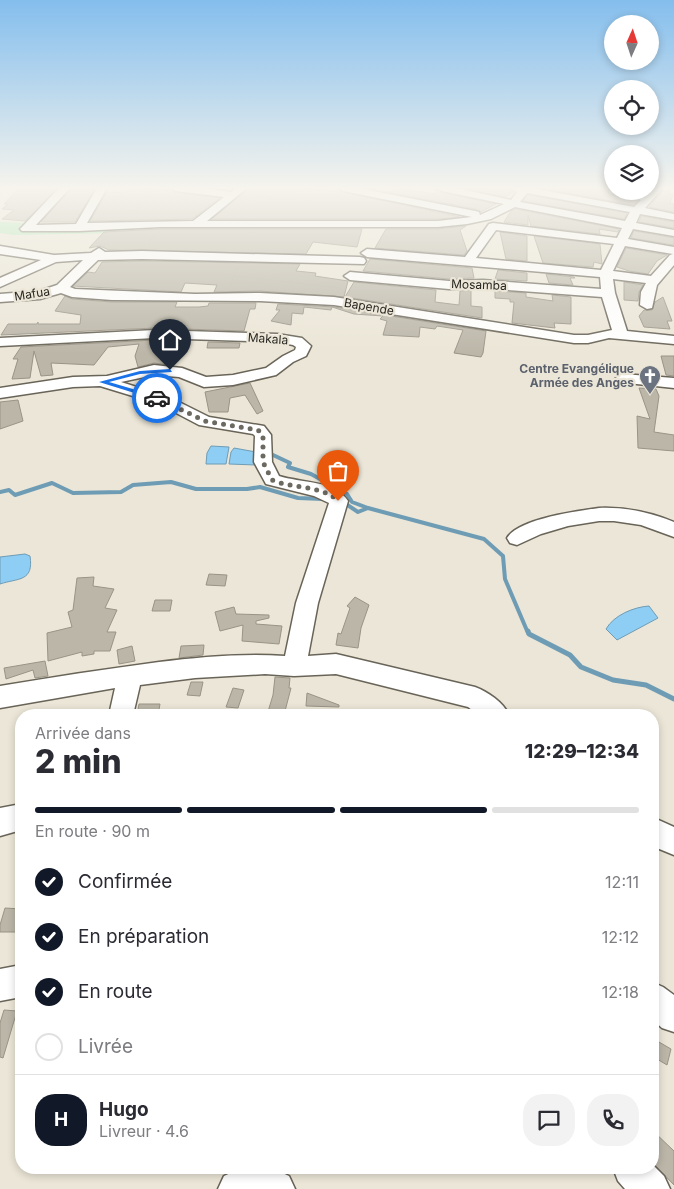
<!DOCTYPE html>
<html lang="fr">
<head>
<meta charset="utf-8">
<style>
	body { margin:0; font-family:Inter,sans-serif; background:#f2f2f3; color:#2b2b33; height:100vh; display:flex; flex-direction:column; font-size:19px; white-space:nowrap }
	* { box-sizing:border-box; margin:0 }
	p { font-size:16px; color:#7c7c81 }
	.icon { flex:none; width:28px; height:28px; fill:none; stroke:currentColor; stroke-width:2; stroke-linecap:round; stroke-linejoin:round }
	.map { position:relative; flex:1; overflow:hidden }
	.side { position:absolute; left:15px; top:709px; width:644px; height:465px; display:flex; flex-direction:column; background:#fff; border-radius:20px; box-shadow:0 2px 8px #0003 }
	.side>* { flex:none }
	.needle { width:32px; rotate:3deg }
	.controls { position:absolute; left:604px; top:15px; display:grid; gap:10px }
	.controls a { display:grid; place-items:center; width:55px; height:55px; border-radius:50%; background:#fff; box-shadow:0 2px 8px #0003; font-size:25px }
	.pin { position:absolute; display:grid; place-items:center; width:42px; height:42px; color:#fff; margin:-51px -21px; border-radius:50% 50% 50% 0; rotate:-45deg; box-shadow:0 0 5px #0007 }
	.pin .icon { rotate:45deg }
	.courier { position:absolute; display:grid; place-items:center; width:50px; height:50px; margin:-25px; border:4px solid #1a73e8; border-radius:50%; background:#fff; color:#222; box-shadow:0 1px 6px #0007 }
	.overview em { font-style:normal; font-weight:800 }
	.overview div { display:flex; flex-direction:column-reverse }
	.overview { display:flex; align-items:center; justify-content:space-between; height:85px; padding:0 20px }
	h1 { font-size:32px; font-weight:800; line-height:38px }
	.bar { display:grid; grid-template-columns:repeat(4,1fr); gap:8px 5px; align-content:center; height:60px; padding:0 20px }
	.bar i { height:6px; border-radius:4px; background:#e1e1e2 }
	.bar .active { background:#111827 }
	.bar p { grid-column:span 4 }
	.line { display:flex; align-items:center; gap:12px; padding:0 20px; border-top:1px solid #e1e1e2 }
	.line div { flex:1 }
	.round { display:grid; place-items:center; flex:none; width:52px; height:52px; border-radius:20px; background:#f2f2f3 }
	ol { padding:0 20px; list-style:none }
	li { display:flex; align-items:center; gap:15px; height:55px }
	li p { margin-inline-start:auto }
	li .icon { padding:5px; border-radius:50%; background:#111827; color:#fff; stroke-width:4 }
	li:last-child { color:#7c7c81 }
	li i { width:28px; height:28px; border:2px solid #e1e1e2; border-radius:50% }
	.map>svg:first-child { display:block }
	.green { fill:#afe9b6 }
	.water { fill:#8ecef4; stroke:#6f9cb5 }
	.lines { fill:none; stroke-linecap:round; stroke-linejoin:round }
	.stream-far1 { stroke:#6f9cb5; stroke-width:4 }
	.stream { stroke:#6f9cb5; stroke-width:5 }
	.building { fill:#bbb6a8; stroke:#999486 }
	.minor-casing { stroke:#696458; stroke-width:3 }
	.path { stroke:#b0aca0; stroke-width:1; stroke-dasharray:0.5 2; stroke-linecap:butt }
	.minor { fill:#fff; fill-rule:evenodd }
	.route { fill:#1a73e8 }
	.done { stroke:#6c6961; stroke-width:5; stroke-dasharray:0 9 }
	.labels { text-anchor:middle; stroke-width:4.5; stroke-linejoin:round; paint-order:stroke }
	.far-street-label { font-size:12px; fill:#282621; stroke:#ebe6d7 }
	.far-worship-label { font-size:12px; font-weight:bold; fill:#5b616d; stroke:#ebe6d7; text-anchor:end }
</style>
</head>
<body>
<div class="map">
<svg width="674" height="1189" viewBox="0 0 674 1189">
	<rect width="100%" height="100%" fill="#ebe6d7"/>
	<!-- green -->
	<path class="green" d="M0 222 26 223 20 230 128 225 118 233 13 235 0 233Z"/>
	<!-- water -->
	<path class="water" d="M211 446 229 447 226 464H206L207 453Z
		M234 448 256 452V465L229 464 231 452Z
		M25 554 30 556C34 582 18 578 0 584V557Z
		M649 606 658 618 617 640 606 629C614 615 634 607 649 606Z"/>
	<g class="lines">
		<!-- stream-far1 -->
		<path class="stream-far1" d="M273 455 290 463 288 467 311 474 347 494 352 502 368 508
			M0 492 9 490 15 495 52 483 73 493 121 492 133 485 171 482 196 489H247L260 487 298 498 323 499
			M343 502 358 512 368 508 484 539 503 556 505 579 528 633"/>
		<!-- stream -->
		<path class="stream" d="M528 631 529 634 570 655 581 667 613 680 646 685 674 699"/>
	</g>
	<!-- building -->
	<path class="building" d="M19 188H57L25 221 2 219 14 210 2 209 8 204H4Z
		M72 188H95L75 222H41Z
		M128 188 170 190 176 193 219 198 192 219 90 221 107 192H124Z
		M249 188H292L339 191 460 217 438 219H212Z
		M396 188 435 194 436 189 442 193 496 204 481 212 475 209 384 191 392 192Z
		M464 188H508L513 192 506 197Z
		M541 188H584L607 191 610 195 637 201 633 205Z
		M663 191H670L668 194H673L670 203 674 204V212L649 207Z
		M528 195 627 213 624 219 523 201Z
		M515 209 619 229 618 232 599 229 600 234 531 226 528 215V225L504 222 511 211Z
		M641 216 674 222V228L639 222Z
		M466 226 460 230 467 251 464 255 375 248 386 229H438Z
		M160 229H362L357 247 313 242 306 254 109 250 100 246 89 248 104 232Z
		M634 231 674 238V245L631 238Z
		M500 232 527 236V261L506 259Z
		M534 236 600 244 602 264 594 262 593 267 543 263Z
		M626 248 667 255 657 261 648 274 629 271 617 267Z
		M370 259 472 268 474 278 449 279 363 271Z
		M142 261 300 264 296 271 316 273 315 276 348 281 344 297 260 291 214 292 217 285 185 283 181 292 73 286 88 272 95 273 102 262Z
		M498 270 527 273V281L495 279Z
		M546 274 574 277 575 278H570L573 285 549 283Z
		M354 282 436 290 435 302 459 305 460 291 471 290V306L482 307V318L345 297Z
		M624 282 643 285 639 292 638 301 624 300Z
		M495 291 526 293V297L553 301 552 295 571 297V324L554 323 555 328 512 323 514 302H510V299L495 298Z
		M65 296 72 299 112 302H177L175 307H199L208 306 209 303H256L255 309H250L244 331 155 328 1 335 8 324H37L38 322V324H80L81 315 55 311Z
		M663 297 672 321H667L670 329 644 327 639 316 644 310H652L655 302Z
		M278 304 334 307 486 331 483 353 481 357 454 353 463 330 437 326 435 329 420 327 419 337 383 335 387 321 380 319 383 316 354 314 332 307 331 310 304 307 303 314 292 313 291 325 271 321 280 310H276Z
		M155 340 184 341 183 347H178L169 365 154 363 138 367 135 356 139 344 108 347 94 365 51 363 53 375 41 376 34 351 30 378 12 379 18 359H13L21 347Z
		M208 342 240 343 239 348H207Z
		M661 356H674V376L666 375Z
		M250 383 263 411 257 414 245 395 230 398 228 412H209L205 392Z
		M639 388 656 389 659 396 654 432 674 435V451L638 448 637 416 650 419Z
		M18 400 23 421 0 429V402Z
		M209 574 227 575 225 586 206 585Z
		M94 577 93 586 114 589 105 608 117 610 107 632H116L110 651H94V654L82 656V652L48 661 47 633 72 627 68 612 73 610 77 578Z
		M355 597 369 605 361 628 358 648 336 645 338 633 341 634 350 608 347 606Z
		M155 600H172L170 611H152Z
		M234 607 236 614 269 615V618L256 621V624L282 626 279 644 242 641 243 625 220 631 215 612Z
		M204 645 203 655 179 658 181 646Z
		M132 646 135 661 119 664 117 650Z
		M45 661 48 676 35 678 33 670 6 679 4 668Z
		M275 677 290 678 289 688H291L284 715H267L273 695Z
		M191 682H203L200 696 187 695Z
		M233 688 244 690 238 708 226 707Z
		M307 693 339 705V707L306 706Z
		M139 704H160L158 715H137Z
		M5 908 21 909V932H0V925Z
		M4 1010 17 1011 3 1058 0 1057V1023Z
		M652 1038 671 1049 667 1065 652 1056Z
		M652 1130 674 1151V1185L652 1162Z"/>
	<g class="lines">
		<!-- minor casing -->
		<g class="minor-casing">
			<path id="minor" d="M59 188H70L36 225 76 224 97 188H107L87 223 193 221 224 197 176 191 171 188H200L231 192 236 188H247L207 221H438L472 217 343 191 338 188H358L475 211 479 212 480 215 504 204 442 191 437 188H456L511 200 517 192 510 188H531L634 207 641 200 610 193 609 191 612 188V191H630L646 195 652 188H663L645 208 674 214V220L640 214 636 223 674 230V236L633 229 628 239 674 247V265L657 285 652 308 647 309 640 305 641 292 646 283 613 279 615 293 627 331 674 336V344L609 338 588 343H574L334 305 260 301 112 300 72 297 61 293 40 299 0 302V294L39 291 57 285 83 260 56 262 0 287V278L41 260 0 254V246L54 255 91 253 99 248 105 252 142 251 360 257 364 258 366 261 364 264 142 259 98 260 70 287 75 289 195 294 260 293 334 297 574 335H588L612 330 602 297 483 288 449 289 350 280 344 276 350 272 449 281 483 280 601 289 600 277 367 257 361 253 367 249 465 257 489 224 493 223 617 238 622 228 515 207 491 219 467 224 438 227H160L79 231H22L20 229 22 227ZM527 193 630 212 625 221 520 202ZM496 230 614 244 601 270 476 258ZM625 246 673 254 670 255 651 276 613 271Z
				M155 330 277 334 302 338 311 346 306 356 293 362 276 375 233 385 204 387 179 377 154 375 121 382 171 398 209 417 264 426 271 435 272 462 279 476C300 483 335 480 348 501L318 603 308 656 336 654 475 687C488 692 503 702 509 715H479L468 707 336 674 294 676 265 674 195 678 140 685 133 715H109L115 688 0 708V686C53 677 106 669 159 662 200 657 243 653 285 656L296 603 329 503 314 496 266 484 254 462 255 436 253 434 199 425 159 404 100 386 73 387 0 398V388L73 377 107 376 154 365 182 368 206 377 233 375 266 368 283 356 295 350 296 347 293 345 277 342 155 338 0 346V338Z
				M623 374 674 378V388L618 382 615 379 618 376Z
				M599 508C625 507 650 512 674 522V537L641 525 614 521H599L568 526 541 534 517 545 510 543 507 538C518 519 577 511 599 508Z
				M21 804V830L0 836V808Z
				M652 817 674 827V855L652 846Z
				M21 965V997L0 1001V969Z
				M652 982 663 987 674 995V1032L662 1028 652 1019Z
				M652 1164 664 1176 670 1189H625L618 1181 613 1168H652Z
				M237 1170H276L289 1176 295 1189H218L224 1176Z"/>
		</g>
		<!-- path -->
		<path class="path" d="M248 197 311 201
			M132 215 146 197 161 196 166 192
			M148 246 155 233
			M234 276 342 288
			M230 287 237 266"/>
		<!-- minor -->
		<use href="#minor" class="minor"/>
	</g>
	<!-- sky -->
	<linearGradient id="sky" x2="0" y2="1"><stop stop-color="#84beed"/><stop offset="0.53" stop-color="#f6f4ed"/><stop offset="1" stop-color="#f6f4ed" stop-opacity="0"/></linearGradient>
	<rect width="674" height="354" fill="url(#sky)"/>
	<!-- route -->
	<path class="route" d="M170 369 172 372 140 374 109 382 160 397 157 400 99 382 140 371Z"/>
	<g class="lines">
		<!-- done -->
		<path class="done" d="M157 398 205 421 258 430 263 435V462L272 480C292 489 323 485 338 501"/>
	</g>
	<!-- icons -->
	<defs>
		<g id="church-pin" transform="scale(1.125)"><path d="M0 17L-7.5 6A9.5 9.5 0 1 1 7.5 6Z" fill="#6b7280" stroke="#ebe6d7"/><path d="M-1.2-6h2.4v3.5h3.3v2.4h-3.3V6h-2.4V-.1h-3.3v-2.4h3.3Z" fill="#fff"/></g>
	</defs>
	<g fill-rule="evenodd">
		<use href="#church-pin" x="650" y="376"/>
	</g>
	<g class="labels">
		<!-- far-street labels -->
		<g class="far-street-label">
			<text transform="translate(479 285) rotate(2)" y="4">Mosamba</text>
			<text transform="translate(32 294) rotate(-9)" y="4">Mafua</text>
			<text transform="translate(369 307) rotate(10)" y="4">Bapende</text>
			<text transform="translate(268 339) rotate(4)" y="4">Makala</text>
		</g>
		<!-- far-worship labels -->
		<g class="far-worship-label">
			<text x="634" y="373">Centre Evangélique<tspan x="634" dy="14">Armée des Anges</tspan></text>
		</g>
	</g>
</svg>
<div class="controls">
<a><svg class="needle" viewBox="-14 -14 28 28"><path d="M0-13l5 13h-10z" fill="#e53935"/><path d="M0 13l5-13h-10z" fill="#7c7c81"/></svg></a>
<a><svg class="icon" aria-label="locate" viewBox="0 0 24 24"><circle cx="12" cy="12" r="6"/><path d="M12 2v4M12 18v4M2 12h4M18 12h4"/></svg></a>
<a><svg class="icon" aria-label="layers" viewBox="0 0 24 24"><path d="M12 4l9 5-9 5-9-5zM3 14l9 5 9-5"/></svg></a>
</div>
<div class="pin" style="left:338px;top:501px;background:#ea580c"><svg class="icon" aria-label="bag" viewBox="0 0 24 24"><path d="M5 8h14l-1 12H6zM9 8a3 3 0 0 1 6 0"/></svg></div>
<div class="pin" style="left:170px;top:370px;background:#1f2937"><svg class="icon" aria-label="home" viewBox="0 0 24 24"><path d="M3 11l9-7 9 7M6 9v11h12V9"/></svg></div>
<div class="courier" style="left:157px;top:398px"><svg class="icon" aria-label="car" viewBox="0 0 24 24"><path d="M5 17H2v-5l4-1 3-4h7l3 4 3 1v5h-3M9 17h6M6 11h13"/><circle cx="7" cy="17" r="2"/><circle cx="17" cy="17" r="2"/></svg></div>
<section class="side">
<div class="overview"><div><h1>2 min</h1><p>Arrivée dans</p></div><em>12:29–12:34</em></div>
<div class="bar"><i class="active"></i><i class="active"></i><i class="active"></i><i></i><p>En route · 90 m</p></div>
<ol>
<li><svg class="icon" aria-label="check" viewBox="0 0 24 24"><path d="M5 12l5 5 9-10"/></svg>Confirmée<p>12:11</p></li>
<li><svg class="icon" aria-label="check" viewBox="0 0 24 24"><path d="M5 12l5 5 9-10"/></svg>En préparation<p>12:12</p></li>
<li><svg class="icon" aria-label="check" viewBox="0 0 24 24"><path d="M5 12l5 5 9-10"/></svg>En route<p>12:18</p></li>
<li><i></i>Livrée</li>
</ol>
<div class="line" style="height:90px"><b class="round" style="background:#111827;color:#fff">H</b><div><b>Hugo</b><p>Livreur · 4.6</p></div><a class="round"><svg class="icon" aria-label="chat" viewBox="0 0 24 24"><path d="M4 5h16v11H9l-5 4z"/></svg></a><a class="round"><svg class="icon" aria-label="phone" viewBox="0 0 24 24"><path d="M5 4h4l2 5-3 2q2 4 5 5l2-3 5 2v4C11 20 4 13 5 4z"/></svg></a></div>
</section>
</div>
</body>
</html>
